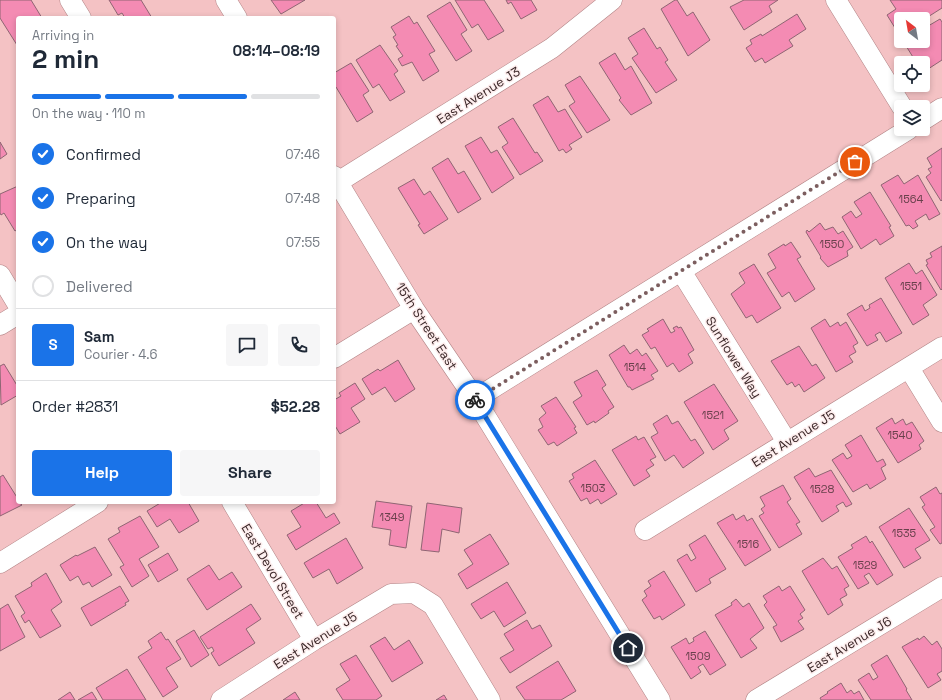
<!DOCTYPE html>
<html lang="en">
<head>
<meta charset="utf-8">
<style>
	body { margin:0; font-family:"Space Grotesk",sans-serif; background:#f6f6f7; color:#1f2937; height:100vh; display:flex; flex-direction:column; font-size:15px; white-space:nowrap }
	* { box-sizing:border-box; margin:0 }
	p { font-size:13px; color:#747a83 }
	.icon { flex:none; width:22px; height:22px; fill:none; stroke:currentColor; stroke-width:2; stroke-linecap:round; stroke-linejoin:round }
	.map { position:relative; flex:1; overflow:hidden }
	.drawer { position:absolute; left:16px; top:16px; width:320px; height:488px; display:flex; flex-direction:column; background:#fff; border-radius:4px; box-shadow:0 2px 6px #0003 }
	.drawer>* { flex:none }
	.needle { width:26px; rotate:329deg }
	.tools { position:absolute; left:894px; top:12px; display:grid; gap:8px }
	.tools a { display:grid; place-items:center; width:36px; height:36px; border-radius:4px; background:#fff; box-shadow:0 2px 6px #0003; font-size:20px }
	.pin { position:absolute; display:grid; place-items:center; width:34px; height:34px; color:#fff; margin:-17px; border:2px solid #fff; border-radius:50%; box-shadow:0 1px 4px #0007 }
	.courier { position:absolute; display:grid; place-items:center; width:40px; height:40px; margin:-20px; border:3px solid #1a73e8; border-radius:50%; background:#fff; color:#222; box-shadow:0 1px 5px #0007 }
	.headline em { font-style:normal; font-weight:800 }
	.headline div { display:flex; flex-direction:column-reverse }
	.headline { display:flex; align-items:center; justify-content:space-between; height:68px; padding:0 16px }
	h1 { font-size:26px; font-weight:800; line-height:30px }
	.bar { display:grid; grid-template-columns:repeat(4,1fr); gap:6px 4px; align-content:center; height:48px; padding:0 16px }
	.bar i { height:5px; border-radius:3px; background:#e0e1e3 }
	.bar .on { background:#1a73e8 }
	.bar p { grid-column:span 4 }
	.line { display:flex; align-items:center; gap:10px; padding:0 16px; border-top:1px solid #e0e1e3 }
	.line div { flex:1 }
	.round { display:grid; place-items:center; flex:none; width:42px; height:42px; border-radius:4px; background:#f6f6f7 }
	ol { padding:0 16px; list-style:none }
	li { display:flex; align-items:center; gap:12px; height:44px }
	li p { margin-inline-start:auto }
	li .icon { padding:4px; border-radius:50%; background:#1a73e8; color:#fff; stroke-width:4 }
	li:last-child { color:#747a83 }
	li i { width:22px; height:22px; border:2px solid #e0e1e3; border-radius:50% }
	.button { display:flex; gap:8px; margin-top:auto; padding:8px 16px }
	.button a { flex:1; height:46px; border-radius:4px; background:#1a73e8; color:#fff; font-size:16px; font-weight:800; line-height:46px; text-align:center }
	.button a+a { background:#f6f6f7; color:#1f2937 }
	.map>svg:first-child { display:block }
	.building { fill:#f48bb3; stroke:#8f6573 }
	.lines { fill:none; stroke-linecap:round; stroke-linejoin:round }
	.minor-casing { stroke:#b28486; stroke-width:21 }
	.minor { stroke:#fff; stroke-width:20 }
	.done { stroke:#7c5e5f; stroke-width:4; stroke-dasharray:0 7.2 }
	.route { stroke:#1a73e8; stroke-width:5 }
	.labels { text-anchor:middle; stroke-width:3; stroke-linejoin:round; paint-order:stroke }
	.number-label { font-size:11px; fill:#69414c }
	.street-label { font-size:13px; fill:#3b2829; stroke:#fdeded }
</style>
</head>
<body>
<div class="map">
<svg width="942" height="700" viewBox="0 0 942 700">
	<rect width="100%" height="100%" fill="#f4c2c4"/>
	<!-- building -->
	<path class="building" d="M0 0H31L42 18H18L17 45 0 18Z
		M109 0H141L152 18H125L122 13 118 15Z
		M271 0H305L281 14Z
		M455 0H484L504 31 488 40 478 24 472 28Z
		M506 0H531L537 10 521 19 511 2 508 4Z
		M675 0H677L687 16 693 12 710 40 688 56 661 9Z
		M744 0H778L769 6 772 12 744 30 730 7Z
		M890 0H942V8L923 20 901 19 900 36 887 15 896 9Z
		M450 2 467 30 461 34 472 51 456 61 427 16Z
		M797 14 806 29 789 40 793 46 765 63 762 58 755 62 746 48 752 44 750 40 761 34 762 36Z
		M409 16 414 24 417 22 435 51 429 54 439 71 423 81 412 62 402 66 398 59 403 56 396 46 398 45 393 37 396 35 391 27Z
		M940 19 942 22V60L925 71 923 63 918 61 916 62 903 41H923V29Z
		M644 28 657 49 660 47 668 60 665 62 677 80 656 93 632 58 638 54 628 38Z
		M380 45 398 71 394 74 405 92 390 101 379 84 373 88 356 60Z
		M615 53 625 70 631 66 652 103 631 115 619 100 621 98 599 63Z
		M351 63 369 91 363 95 373 112 357 122 336 87H334V73Z
		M580 76 610 120 587 133 569 106 575 102 565 85Z
		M548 96 558 112 565 109 582 137 569 145 572 149 566 153 563 149 559 151 533 105Z
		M513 118 535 153 537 152 543 161 520 175 502 147 508 143 498 127Z
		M481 137 491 153 497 150 514 178 492 193 465 146Z
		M0 142 7 154 0 159Z
		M942 148V200L941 201 926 177 931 173 928 169 932 167 927 158Z
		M448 158 458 174 464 171 481 199 458 213 432 168Z
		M898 175 904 184 918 175 940 214 929 220 926 214 915 221 918 226 913 229 909 225 906 226 881 185Z
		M414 179 424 195 430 191 448 219 424 234 418 225 420 224 398 188Z
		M18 186V229L15 231 4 213 1 215 0 213V194Z
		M870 192 891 226 889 227 894 236 880 245 876 239 861 249 842 217 851 211 856 218 862 214 854 202Z
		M820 223 825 230 833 227 838 234 843 231 853 247 847 251 848 256 828 267 820 258 821 257 806 232 807 230 809 232Z
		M791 242 801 257 797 259 815 289 795 302 789 292 782 297 767 273 776 268 768 254 784 244 785 246Z
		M942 246V289L941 290 926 265 928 264 926 260 932 257 930 253Z
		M909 263 916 274 922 270 937 295 923 305 929 315 913 325 885 278Z
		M754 264 781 308 757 323 752 315 746 318 731 294 745 283 739 273Z
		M881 298 902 333 886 342 880 332 875 335 878 340 867 346 847 314 862 305 865 311 870 308 869 305Z
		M663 319 671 333 675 331 673 328 677 326 678 328 681 327 694 350 688 354 693 363 679 372 673 363 667 367 655 347 651 349 642 335 649 331 647 329Z
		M825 319 830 327 838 322 840 326 846 322 858 343 853 346 856 352 849 356 853 362 836 372 811 328Z
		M624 345 630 354 637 349 642 356 646 353 658 371 651 375 654 379 632 390 630 387H628L609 355Z
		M799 346 812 366 816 364 825 378 804 392 799 384 795 387 792 382 787 385 771 361Z
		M398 360 415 389 395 402 385 387 372 395 362 379 378 369 380 371Z
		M4 364 18 387V395L1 405 0 366Z
		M597 370 606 385 602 388 614 407 608 411 609 413 595 423 594 421 587 425 573 402 582 396 574 382Z
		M355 383 365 399 351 408 360 422 340 434 334 424V400L341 396 339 393Z
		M714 384 738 421 724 430 729 439 713 450 684 402Z
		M556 397 576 427 574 428 577 433 557 446 554 442 548 445 538 430 543 427 539 419 546 413 541 406Z
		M667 415 672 424 678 421 691 441 695 439 704 453 683 468 674 455 665 461 651 437 658 433 653 424Z
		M892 418 895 424 903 419 906 425 912 422 924 441 919 445 921 449 898 463 876 428Z
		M861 435 877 462 883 459 886 465 881 468 886 479 870 489 867 484 853 492 832 460 843 453 847 459 852 456 845 445Z
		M636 436 638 440 644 437 656 457 650 460 654 465 646 470 650 476 634 486 612 450Z
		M595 460 617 494 601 504 598 499 590 504 587 498 581 501 569 481 574 478 572 474Z
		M809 468 815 477 831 470 852 504 846 507 843 502 836 506 839 511 822 522 794 477Z
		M3 475 18 499V502L22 505 0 516V477Z
		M783 485 791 499 787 502 800 522 796 524 802 534 779 548 759 516 764 513 761 509 765 506 760 497Z
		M936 487 940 494 942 493V543L940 544 930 530 935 527 922 507 925 505 920 497Z
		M376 501 412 506 406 548 389 545 391 530 372 527Z
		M162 502H188L199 521 179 533 170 519 157 527 147 511Z
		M306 502H316L326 518 334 513 340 523 296 550 287 535 301 527 291 511Z
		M427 503 462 508 459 533 442 529 439 552 421 550Z
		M909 508 930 540 915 549 921 558 904 568 879 527Z
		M733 514 736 520 744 515 747 521 752 518 771 550 745 566 717 523Z
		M140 516 159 547 139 559 149 576 132 587 120 567 124 565 108 539 120 532 118 528Z
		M490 534 509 564 467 589 458 574 473 564 464 550Z
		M705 535 726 569 709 579 711 583 696 592 677 560 687 554 691 561 696 558 689 545Z
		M866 536 870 543 872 541 893 575 877 585 869 573 864 576 869 583 858 589 838 557 853 548 851 545Z
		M346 538 363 568 337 584 329 569 313 578 304 563Z
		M95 547 112 575 92 587 89 582 83 585 78 576 70 581 60 565 76 555 77 556Z
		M168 553 178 570 158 582 148 565Z
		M823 558 832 569 837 566 849 586 844 589 847 595 840 599 843 605 828 615 802 571Z
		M209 565 219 580 232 572 242 587 207 610 187 579Z
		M664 571 685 605 662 620 660 616 654 619 642 600 647 596 644 591 651 586 648 581Z
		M46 573 62 602 51 610 61 626 40 638 29 620 25 623 21 616 25 613 15 596 32 586 31 583Z
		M507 582 526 613 504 627 494 611 481 619 471 604Z
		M120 586 129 601 125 603 126 605 91 626 81 608Z
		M779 586 782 591 790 586 805 610 800 614 803 618 798 621 804 629 781 642 773 627 777 625 764 605 767 602 763 596Z
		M736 599 743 607 749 603 764 628 750 639 757 648 741 658 715 615 732 605 731 603Z
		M8 604 25 637 0 651V609Z
		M251 604 261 619 246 629 255 643 219 666 211 653 214 651 212 647 208 649 200 637Z
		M527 620 532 629 540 625 552 646 510 673 500 658 514 650 504 634Z
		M194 630 209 655 191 667 176 641Z
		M705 631 726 665 710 675 703 664 698 667 701 672 691 679 671 647 686 638 689 644 694 641 693 638Z
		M161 632 166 640 168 639 181 659 166 668 178 687 163 697 138 657 152 648 148 641Z
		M924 636 932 645 937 641 942 649V671L937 674 941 680 928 688 902 647 918 638 919 640Z
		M385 637 394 650 409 640 423 663 392 682 370 646Z
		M356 655 382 696 376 700H343L336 689 350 680 340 664Z
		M887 655 907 689 906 690 912 700H871L858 680 869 673 873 680 878 677 871 665Z
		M558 661 576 691 561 700H525L516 687Z
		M127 669 146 700H103L96 688Z
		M841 683 847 693 851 690 854 694 859 691 864 700H821L820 698 828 693 827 692Z
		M70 692 75 700H58Z
		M92 692 97 700H78Z
		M295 692 300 700H283Z
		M444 695 447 700H436Z"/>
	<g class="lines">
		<!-- minor casing -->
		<g class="minor-casing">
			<path id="minor" d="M70 0 81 18
				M226 0 237 18
				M836 0 902 107
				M923 120 942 108
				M334 176 414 309 475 399 660 700
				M338 182 552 48 612 0
				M681 271 787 442
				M0 275 18 305
				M0 325 18 314
				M334 358 414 309
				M909 368 942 422
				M475 399 909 129
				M232 502 314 640
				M645 530 942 347
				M0 563 98 502
				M221 700 314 640 391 594 414 593 433 605 490 700
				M756 700 942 587"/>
		</g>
		<!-- minor -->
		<use href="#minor" class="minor"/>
	</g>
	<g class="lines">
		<!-- done -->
		<path class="done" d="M475 400 855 162"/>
		<!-- route -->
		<path class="route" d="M475 400 628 648"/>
	</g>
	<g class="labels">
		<!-- number labels -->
		<g class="number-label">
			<text x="911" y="203">1564</text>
			<text x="832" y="248">1550</text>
			<text x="911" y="290">1551</text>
			<text x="635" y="371">1514</text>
			<text x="713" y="419">1521</text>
			<text x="900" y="439">1540</text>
			<text x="593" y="492">1503</text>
			<text x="822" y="493">1528</text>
			<text x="392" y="521">1349</text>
			<text x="904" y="537">1535</text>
			<text x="748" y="548">1516</text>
			<text x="865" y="569">1529</text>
			<text x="698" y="660">1509</text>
		</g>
		<!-- street labels -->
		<g class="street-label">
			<text transform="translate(478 95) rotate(-32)" y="5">East Avenue J3</text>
			<text transform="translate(427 326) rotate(57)" y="5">15th Street East</text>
			<text transform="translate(734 357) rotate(58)" y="5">Sunflower Way</text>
			<text transform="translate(793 438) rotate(-32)" y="5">East Avenue J5</text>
			<text transform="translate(273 571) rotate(59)" y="5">East Devol Street</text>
			<text transform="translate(315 640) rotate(-32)" y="5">East Avenue J5</text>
			<text transform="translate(849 644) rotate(-31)" y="5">East Avenue J6</text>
		</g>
	</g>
</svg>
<div class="tools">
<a><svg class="needle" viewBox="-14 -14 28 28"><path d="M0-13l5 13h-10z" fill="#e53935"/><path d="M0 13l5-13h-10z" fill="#747a83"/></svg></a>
<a><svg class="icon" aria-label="locate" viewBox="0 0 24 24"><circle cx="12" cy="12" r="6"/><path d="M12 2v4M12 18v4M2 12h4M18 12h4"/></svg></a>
<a><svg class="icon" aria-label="layers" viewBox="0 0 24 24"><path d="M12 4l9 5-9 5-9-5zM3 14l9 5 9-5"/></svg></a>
</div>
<div class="pin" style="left:855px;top:162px;background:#ea580c"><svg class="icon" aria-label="bag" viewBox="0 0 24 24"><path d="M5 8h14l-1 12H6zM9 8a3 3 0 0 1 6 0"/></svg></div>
<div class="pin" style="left:628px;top:648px;background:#1f2937"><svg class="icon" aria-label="home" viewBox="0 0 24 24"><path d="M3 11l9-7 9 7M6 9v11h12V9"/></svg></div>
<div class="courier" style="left:475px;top:400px"><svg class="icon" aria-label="bike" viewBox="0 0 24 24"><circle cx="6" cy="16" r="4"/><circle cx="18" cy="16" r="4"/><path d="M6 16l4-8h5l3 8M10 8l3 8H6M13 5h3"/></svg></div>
<section class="drawer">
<div class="headline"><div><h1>2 min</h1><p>Arriving in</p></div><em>08:14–08:19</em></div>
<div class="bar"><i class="on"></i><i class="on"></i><i class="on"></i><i></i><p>On the way · 110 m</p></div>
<ol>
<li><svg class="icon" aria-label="check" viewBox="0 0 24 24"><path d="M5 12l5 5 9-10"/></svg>Confirmed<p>07:46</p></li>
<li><svg class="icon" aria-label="check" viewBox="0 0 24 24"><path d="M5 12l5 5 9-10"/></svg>Preparing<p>07:48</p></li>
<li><svg class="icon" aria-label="check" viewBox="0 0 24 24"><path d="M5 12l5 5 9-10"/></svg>On the way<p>07:55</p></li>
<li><i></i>Delivered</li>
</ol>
<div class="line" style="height:72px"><b class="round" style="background:#1a73e8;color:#fff">S</b><div><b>Sam</b><p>Courier · 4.6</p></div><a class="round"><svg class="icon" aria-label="chat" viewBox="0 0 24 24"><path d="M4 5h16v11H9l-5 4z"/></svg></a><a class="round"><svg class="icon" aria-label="phone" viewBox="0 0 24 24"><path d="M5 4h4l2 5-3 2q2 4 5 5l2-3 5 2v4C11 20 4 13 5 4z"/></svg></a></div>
<div class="line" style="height:52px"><div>Order #2831</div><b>$52.28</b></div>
<div class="button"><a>Help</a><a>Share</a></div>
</section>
</div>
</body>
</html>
